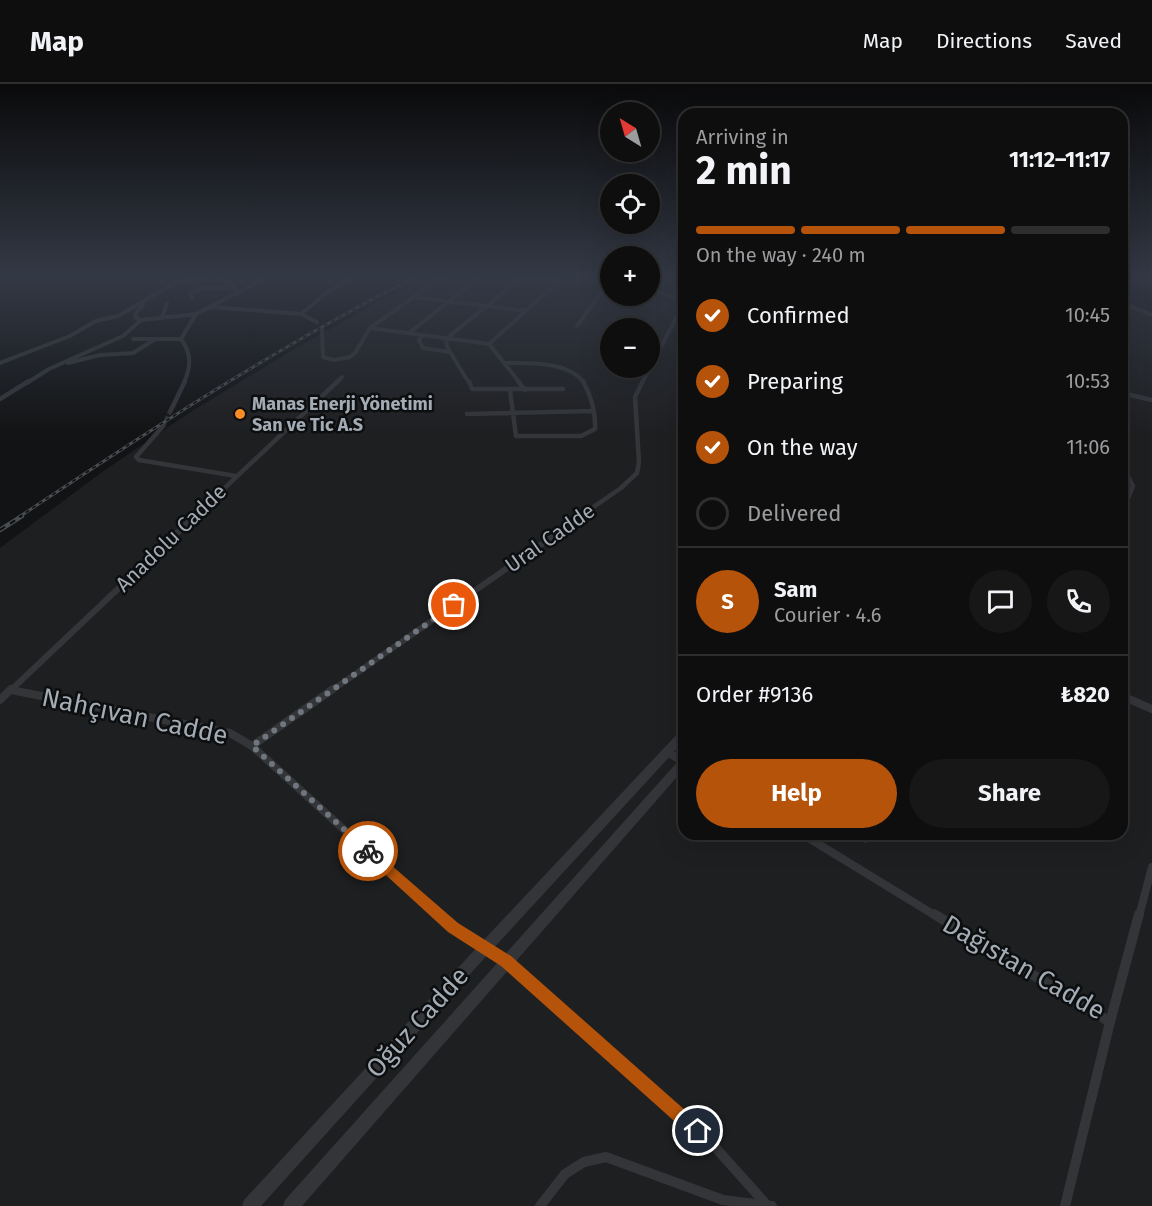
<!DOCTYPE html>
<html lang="en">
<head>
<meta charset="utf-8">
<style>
	body { margin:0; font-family:"Fira Sans",sans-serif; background:#171718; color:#f1f3f6; height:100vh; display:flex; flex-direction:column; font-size:22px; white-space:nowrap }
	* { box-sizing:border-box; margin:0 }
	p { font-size:20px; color:#9b9c9e }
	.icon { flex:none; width:33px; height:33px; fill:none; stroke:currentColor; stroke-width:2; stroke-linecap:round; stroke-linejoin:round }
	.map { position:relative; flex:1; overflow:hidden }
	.sheet { position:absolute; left:678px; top:24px; width:450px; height:732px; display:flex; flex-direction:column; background:#0e0e0f; border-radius:18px; box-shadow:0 6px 24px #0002,0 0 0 2px #2e2e2f }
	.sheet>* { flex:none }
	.needle { width:39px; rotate:323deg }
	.controls { position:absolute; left:600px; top:18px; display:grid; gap:12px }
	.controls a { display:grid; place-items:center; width:60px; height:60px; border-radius:50%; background:#0e0e0f; box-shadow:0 6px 24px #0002,0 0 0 2px #2e2e2f; font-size:30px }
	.pin { position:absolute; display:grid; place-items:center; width:51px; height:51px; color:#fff; margin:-26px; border:3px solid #fff; border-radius:50%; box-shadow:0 2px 6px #0007 }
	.courier { position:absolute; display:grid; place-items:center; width:60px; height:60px; margin:-30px; border:4px solid #b45309; border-radius:50%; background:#fff; color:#222; box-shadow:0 2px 8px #0007 }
	.overview em { font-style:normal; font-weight:700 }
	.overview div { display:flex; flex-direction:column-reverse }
	.overview { display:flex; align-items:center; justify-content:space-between; height:102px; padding:0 18px }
	h1 { font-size:39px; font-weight:700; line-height:45px }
	.bar { display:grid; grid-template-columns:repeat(4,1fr); gap:9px 6px; align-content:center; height:72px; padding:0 18px }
	.bar i { height:8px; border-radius:4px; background:#2e2e2f }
	.bar .selected { background:#b45309 }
	.bar p { grid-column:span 4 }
	.line { display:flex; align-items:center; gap:15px; padding:0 18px; border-top:2px solid #2e2e2f }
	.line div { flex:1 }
	.round { display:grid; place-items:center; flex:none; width:63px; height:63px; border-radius:32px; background:#171718 }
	ol { padding:0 18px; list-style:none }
	li { display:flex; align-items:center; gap:18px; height:66px }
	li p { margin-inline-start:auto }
	li .icon { padding:6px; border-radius:50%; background:#b45309; color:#fff; stroke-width:4 }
	li:last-child { color:#9b9c9e }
	li i { width:33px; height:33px; border:3px solid #2e2e2f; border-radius:50% }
	.action { display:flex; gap:12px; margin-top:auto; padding:12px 18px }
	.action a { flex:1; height:69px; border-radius:36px; background:#b45309; color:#fff; font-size:24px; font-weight:700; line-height:69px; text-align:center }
	.action a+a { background:#171718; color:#f1f3f6 }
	header { display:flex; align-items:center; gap:36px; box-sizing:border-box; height:84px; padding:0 30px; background:#0e0e0f; border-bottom:2px solid #2e2e2f }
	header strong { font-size:28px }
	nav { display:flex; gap:33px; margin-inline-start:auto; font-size:21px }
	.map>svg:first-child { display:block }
	.built { fill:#1e1f21; fill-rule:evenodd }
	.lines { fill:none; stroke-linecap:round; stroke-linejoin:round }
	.minor-tunnel { stroke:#2f3234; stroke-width:4.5; stroke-dasharray:4.5 2; stroke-linecap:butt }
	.minor-far4 { stroke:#333539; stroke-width:4 }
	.minor-far3 { stroke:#333539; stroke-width:4.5 }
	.minor-far2 { stroke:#333539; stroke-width:6 }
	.minor-far1 { stroke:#333539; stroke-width:8 }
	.minor { stroke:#333539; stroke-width:10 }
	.tertiary { fill:#333539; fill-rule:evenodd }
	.rail-far1-casing { stroke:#484c50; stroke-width:3 }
	.rail-casing { stroke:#484c50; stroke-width:4.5 }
	.rail-far1 { stroke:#0d0e0f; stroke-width:1.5; stroke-dasharray:4; stroke-linecap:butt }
	.rail { stroke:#0d0e0f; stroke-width:2; stroke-dasharray:6; stroke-linecap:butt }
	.wall { fill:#45484c }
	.route { fill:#b45309 }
	.done { stroke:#70767d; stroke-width:6; stroke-dasharray:0 10.8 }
	.poi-dot { fill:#fa8c24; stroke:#0d0e0f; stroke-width:2 }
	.labels { text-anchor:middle; stroke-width:5; stroke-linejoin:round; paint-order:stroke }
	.far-poi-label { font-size:18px; font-weight:bold; fill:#a3acb5; stroke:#0d0e0f; text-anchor:start }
	.street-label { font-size:21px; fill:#a3acb5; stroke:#0d0e0f }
	.near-street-label { font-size:26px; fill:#a3acb5; stroke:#0d0e0f }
</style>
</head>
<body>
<header>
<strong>Map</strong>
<nav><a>Map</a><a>Directions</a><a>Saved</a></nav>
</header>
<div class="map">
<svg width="1152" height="1122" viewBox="0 0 1152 1122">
	<rect width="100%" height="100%" fill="#121314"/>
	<!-- built -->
	<path class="built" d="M427 194H610V212H650V194H684V750H1122V217L1152 228V1122H0V464L102 388 189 329 291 267 381 216ZM610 244H650V284H610Z"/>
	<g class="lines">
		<!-- minor-tunnel -->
		<path class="minor-tunnel" d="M163 342 171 326"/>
		<!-- minor-far4 -->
		<path class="minor-far4" d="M219 194 232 200 236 206
			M655 207 663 194
			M192 213 190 209 205 204H234
			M412 213 526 227
			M1122 219 1152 231
			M143 221 135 230 136 234 141 236 196 230
			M212 223 301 230 317 238
			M301 230 329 207 353 194
			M162 233 167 219
			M577 242 610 196
			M322 244 323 273 334 276 350 273 355 269 370 244 441 194
			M370 244 489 260 559 197 530 194
			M409 249 479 194
			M422 251 419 256 423 264 450 268
			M133 255H181
			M489 260 520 299
			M0 279 70 252 96 237 118 232 173 200 204 194
			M68 279 100 271 133 269 154 256
			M505 279C528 279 569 277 584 299
			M27 299 49 285 123 252 141 236
			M184 299C191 282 192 270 181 255L196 230 266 194
			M336 299 342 293
			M469 299 447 263 446 255 521 194
			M642 299 683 221 682 217 650 205"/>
		<!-- minor-far3 -->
		<path class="minor-far3" d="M469 297 472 305H563
			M518 297 525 306
			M510 306 516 352H581L595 345C596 328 591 312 583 297
			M1122 309 1152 316
			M0 315 29 297
			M171 326 185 297
			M467 330 594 327
			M163 342 136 373 139 376 236 392
			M1122 381 1133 402 1122 430
			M194 433 338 297
			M579 433 621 404 637 389 639 378 635 313 643 297"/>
		<!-- minor-far2 -->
		<path class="minor-far2" d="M11 606 15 607
			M10 607 195 432
			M331 607 582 432"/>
		<!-- minor-far1 -->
		<path class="minor-far1" d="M11 606 230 649 252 662 439 832
			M1122 612 1152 625
			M0 616 11 605
			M252 662 333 605
			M667 668 684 678
			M802 750 936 832
			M1139 832 1152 783"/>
		<!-- minor -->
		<path class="minor" d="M438 830 453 844 506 877 715 1063 765 1119
			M934 830 1110 938 1139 830
			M540 1122 565 1090 584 1078 606 1073 723 1116 772 1122
			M1065 1122 1110 938"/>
		<!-- tertiary -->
		<path class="tertiary" d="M684 646V657L490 868 261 1122H242L244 1116 480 860 680 647Z
			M684 674V685L302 1122H283L285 1116 680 675Z"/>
		<!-- rail-far1 casing -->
		<g class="rail-far1-casing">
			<path id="rail-far1" d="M19 433C147 348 276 263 414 194"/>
		</g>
		<!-- rail casing -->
		<g class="rail-casing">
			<path id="rail" d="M0 446 22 432"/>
		</g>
		<!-- rail-far1 -->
		<use href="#rail-far1" class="rail-far1"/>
		<!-- rail -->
		<use href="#rail" class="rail"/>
	</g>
	<!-- wall -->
	<path class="wall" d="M850 750H872L866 759Z"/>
	<!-- sky -->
	<linearGradient id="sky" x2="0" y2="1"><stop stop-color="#0a0a0b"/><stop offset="0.55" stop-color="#333945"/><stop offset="1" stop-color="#333945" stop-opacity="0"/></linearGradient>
	<rect width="1152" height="351" fill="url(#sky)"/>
	<!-- route -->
	<path class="route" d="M368 761 458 839 511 872 703 1042 706 1047 703 1053 698 1055 692 1053 501 882 448 848 364 771 362 767Z"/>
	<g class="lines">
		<!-- done -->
		<path class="done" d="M368 767 252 662 454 521"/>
	</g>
	<!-- markers -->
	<circle class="poi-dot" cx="240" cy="330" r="6"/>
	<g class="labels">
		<!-- far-poi labels -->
		<g class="far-poi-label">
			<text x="252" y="326">Manas Enerji Yönetimi<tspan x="252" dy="21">San ve Tic A.S</tspan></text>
		</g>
		<!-- street labels -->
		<g class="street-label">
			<text transform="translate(171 454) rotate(-44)" y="7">Anadolu Cadde</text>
			<text transform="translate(550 454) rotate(-35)" y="7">Ural Cadde</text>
		</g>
		<!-- near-street labels -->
		<g class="near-street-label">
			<text transform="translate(135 632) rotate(12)" y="9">Nahçıvan Cadde</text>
			<text transform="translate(1024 883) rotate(30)" y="9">Dağıstan Cadde</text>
			<text transform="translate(417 938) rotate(-48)" y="9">Oğuz Cadde</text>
		</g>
	</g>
</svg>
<div class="controls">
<a><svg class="needle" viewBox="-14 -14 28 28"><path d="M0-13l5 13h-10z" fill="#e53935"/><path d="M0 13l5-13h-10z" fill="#9b9c9e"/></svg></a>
<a><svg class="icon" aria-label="locate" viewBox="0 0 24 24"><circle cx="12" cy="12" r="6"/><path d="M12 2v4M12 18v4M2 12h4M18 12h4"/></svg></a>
<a>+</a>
<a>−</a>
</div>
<div class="pin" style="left:454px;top:521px;background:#ea580c"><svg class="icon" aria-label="bag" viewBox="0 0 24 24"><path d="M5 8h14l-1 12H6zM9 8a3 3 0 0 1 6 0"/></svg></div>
<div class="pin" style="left:698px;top:1047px;background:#1f2937"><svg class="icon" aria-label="home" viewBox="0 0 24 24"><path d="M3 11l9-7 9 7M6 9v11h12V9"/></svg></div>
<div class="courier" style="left:368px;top:767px"><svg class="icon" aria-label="bike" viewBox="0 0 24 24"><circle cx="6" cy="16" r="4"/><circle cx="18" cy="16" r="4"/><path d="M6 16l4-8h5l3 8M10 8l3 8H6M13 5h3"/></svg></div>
<section class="sheet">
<div class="overview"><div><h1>2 min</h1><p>Arriving in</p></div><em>11:12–11:17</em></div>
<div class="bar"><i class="selected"></i><i class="selected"></i><i class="selected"></i><i></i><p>On the way · 240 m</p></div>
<ol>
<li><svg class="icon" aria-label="check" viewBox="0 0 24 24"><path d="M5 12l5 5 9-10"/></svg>Confirmed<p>10:45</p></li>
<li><svg class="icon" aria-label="check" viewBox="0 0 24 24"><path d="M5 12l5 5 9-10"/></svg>Preparing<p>10:53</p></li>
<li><svg class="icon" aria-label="check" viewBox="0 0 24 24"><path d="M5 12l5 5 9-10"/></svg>On the way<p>11:06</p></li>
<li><i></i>Delivered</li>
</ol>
<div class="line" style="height:108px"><b class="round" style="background:#b45309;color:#fff">S</b><div><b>Sam</b><p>Courier · 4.6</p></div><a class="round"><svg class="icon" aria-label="chat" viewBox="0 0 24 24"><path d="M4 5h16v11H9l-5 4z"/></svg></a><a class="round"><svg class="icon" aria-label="phone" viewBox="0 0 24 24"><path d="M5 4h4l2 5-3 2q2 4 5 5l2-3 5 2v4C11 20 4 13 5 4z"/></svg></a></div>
<div class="line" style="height:78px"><div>Order #9136</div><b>₺820</b></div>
<div class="action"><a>Help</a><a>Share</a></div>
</section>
</div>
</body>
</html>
